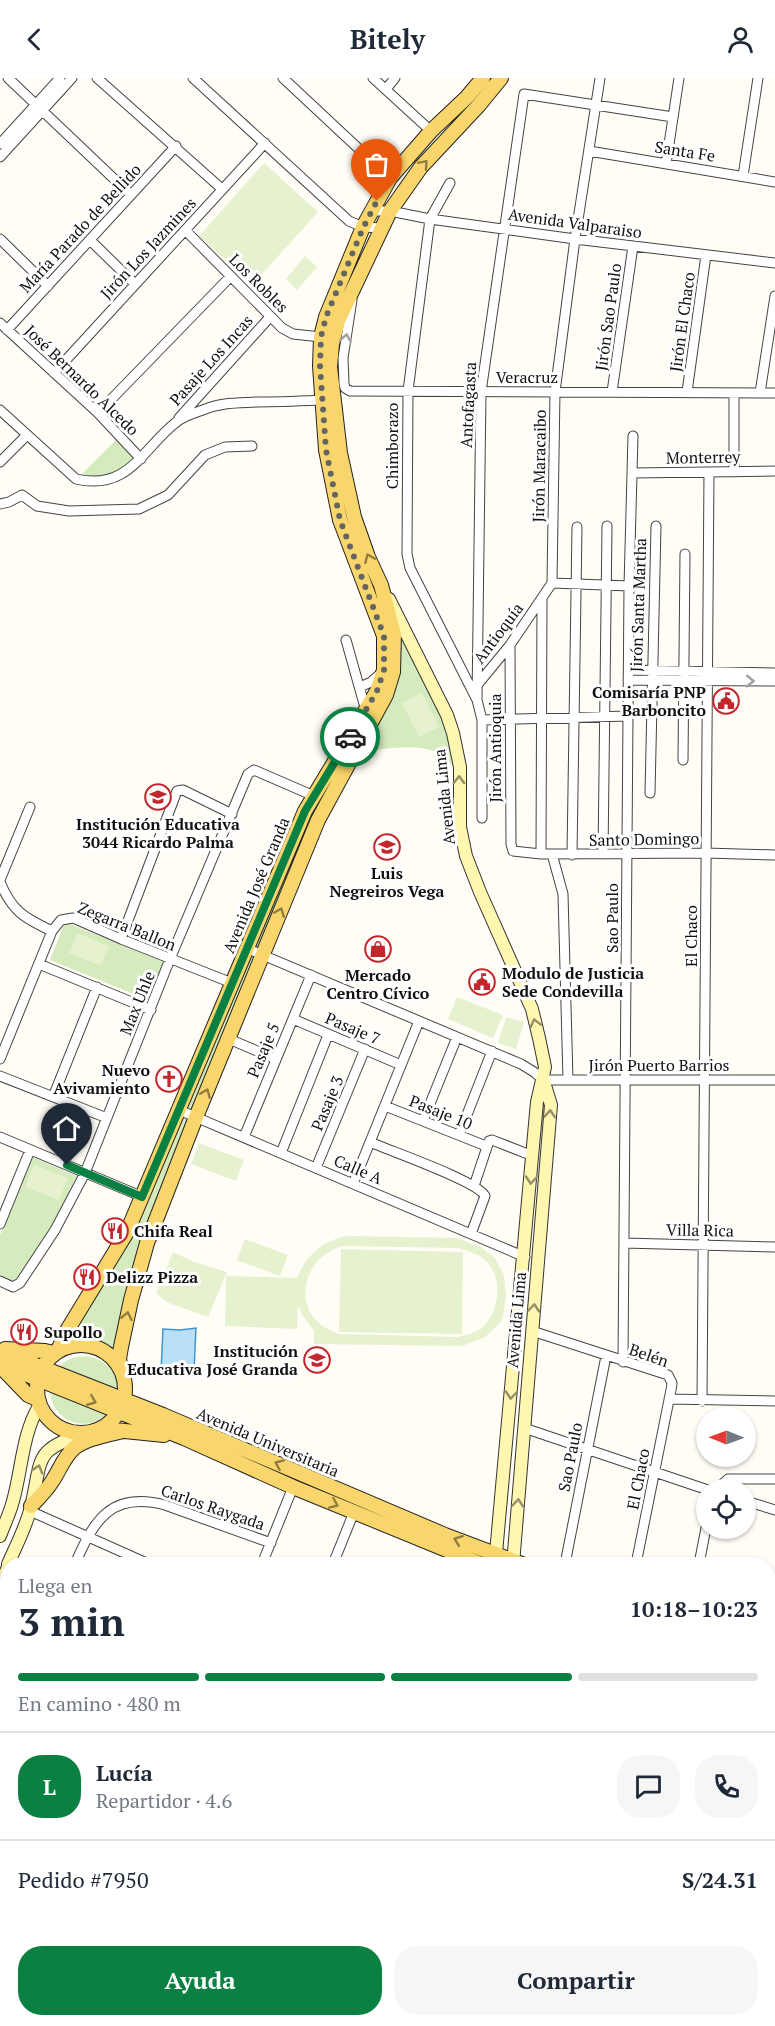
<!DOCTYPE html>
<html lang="es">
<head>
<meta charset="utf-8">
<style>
	body { margin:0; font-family:"PT Serif",serif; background:#f6f6f7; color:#1f2937; height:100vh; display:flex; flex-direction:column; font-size:22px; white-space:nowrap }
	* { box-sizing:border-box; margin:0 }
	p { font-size:20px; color:#747a83 }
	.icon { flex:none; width:33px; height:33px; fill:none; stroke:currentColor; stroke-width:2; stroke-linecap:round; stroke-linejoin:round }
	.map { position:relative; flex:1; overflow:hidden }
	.details { position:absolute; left:0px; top:1479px; width:776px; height:470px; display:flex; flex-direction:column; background:#fff; border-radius:24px 24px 0 0; box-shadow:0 2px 4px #0004 }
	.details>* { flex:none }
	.needle { width:39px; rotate:271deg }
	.buttons { position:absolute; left:696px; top:1329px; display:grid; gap:12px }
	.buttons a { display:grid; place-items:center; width:60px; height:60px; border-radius:50%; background:#fff; box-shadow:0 2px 4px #0004; font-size:30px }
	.pin { position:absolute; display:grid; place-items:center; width:51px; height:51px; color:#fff; margin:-62px -26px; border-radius:50% 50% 50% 0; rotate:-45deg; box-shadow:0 0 6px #0007 }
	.pin .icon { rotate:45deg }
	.courier { position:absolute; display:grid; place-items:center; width:60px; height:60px; margin:-30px; border:4px solid #0b8043; border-radius:50%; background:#fff; color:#222; box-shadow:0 2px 8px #0007 }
	.headline em { font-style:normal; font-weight:600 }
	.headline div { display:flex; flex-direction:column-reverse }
	.headline { display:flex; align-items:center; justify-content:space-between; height:102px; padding:0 18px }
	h1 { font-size:39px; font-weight:600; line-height:45px }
	.bar { display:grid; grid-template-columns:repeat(4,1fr); gap:9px 6px; align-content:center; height:72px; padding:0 18px }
	.bar i { height:8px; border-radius:4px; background:#e0e1e3 }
	.bar .current { background:#0b8043 }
	.bar p { grid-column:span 4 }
	.line { display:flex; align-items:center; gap:15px; padding:0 18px; border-top:2px solid #e0e1e3 }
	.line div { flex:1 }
	.round { display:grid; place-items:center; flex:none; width:63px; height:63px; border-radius:24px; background:#f6f6f7 }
	.primary-button { display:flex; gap:12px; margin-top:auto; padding:12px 18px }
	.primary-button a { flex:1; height:69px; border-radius:24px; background:#0b8043; color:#fff; font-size:24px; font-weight:600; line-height:69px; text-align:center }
	.primary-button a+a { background:#f6f6f7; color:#1f2937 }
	header { display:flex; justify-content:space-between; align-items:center; height:78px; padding:0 18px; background:#fff; font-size:27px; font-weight:600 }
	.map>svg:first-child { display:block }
	.green { fill:#d5ebbd }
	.pitch { fill:#e6f2cf; fill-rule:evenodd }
	.water { fill:#b9e0f7; stroke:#3f96cf; stroke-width:1.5 }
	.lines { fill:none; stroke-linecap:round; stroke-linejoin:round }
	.minor-casing { stroke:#444; stroke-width:11 }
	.tertiary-casing { stroke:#444; stroke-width:13 }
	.secondary-casing { stroke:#333; stroke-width:14 }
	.primary-casing { stroke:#222; stroke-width:16 }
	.minor { stroke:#fff; stroke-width:9 }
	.tertiary { stroke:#fff; stroke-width:10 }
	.secondary { stroke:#fff6b0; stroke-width:12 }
	.primary { stroke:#f9d66b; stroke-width:14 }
	.oneway { stroke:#917d42 }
	.oneway2 { stroke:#a0a0a0 }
	.oneway3 { stroke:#948f68 }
	.done { stroke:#646461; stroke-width:6; stroke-dasharray:0 10.8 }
	.route { stroke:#0b8043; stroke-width:8 }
	.labels { text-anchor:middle; stroke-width:6; stroke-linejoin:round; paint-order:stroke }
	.street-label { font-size:16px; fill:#111; stroke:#fff }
	.poi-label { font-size:16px; font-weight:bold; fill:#111; stroke:#fff; text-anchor:start }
</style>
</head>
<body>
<header><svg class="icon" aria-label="back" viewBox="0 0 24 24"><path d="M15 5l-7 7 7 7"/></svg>Bitely<svg class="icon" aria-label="person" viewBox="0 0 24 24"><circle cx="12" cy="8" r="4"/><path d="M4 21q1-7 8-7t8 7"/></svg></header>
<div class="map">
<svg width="775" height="1948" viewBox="0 0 775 1948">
	<rect width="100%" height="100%" fill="#fffdf5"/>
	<!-- green -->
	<path class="green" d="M116 362 137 382 115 396 78 400Z
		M394 550 405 561 443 632 454 690C449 684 444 677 436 674 415 665 379 671 358 675Z
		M288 792 292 794 232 945 115 1274 112 1275 91 1266H65L129 1159Z
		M65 844 166 885 151 923 50 882Z
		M32 1079 77 1098 49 1153 14 1205 0 1200V1157Z
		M86 1278C105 1281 120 1294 119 1315L58 1290C66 1281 74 1279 86 1278Z
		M50 1309 110 1334C86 1358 49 1343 50 1309Z
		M462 1941H489L488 1948H478L463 1943Z"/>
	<!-- pitch -->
	<path class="pitch" d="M264 85 318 134 253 206 199 158Z
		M305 178 317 189 297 212 286 201Z
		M422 615 439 649 419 659 402 625Z
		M77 855 109 868 101 888 69 875Z
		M457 919 503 937 493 960 448 941Z
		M506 939 524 944 516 971 498 965Z
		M199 1065 244 1082 236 1103 191 1086Z
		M34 1087 68 1100 59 1122 25 1109Z
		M348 1158 457 1160 481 1169 495 1180 504 1197 506 1218 503 1238 500 1245 485 1259 462 1268 314 1266V1253L303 1238 298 1227 297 1251 225 1248 226 1198 297 1200C306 1177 323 1162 348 1158ZM342 1168 458 1170C468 1173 480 1176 487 1184 504 1202 499 1237 480 1251 473 1256 465 1257 458 1259L340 1256C291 1242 296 1183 342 1168Z
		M245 1161 288 1177 280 1198 237 1182Z
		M341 1171 463 1174 462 1256 339 1254Z
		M173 1174 194 1184 227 1194 208 1239 169 1225 156 1216Z"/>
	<!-- water -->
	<path class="water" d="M196 1250 194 1293 181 1296 161 1293 163 1251 180 1252Z"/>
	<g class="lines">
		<!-- minor casing -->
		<g class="minor-casing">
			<path id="minor" d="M8 0 131 117
				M97 0 222 111
				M193 0 349 143 363 149 382 150
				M283 0 390 100
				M373 0 431 53
				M386 11 395 0
				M0 66 60 0
				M589 73 775 104
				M0 79 72 0
				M666 86 679 0
				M743 98 758 0
				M450 105 430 141 408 313 407 476 410 490 477 622
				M372 133H390L430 141 575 161 775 185
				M185 152 282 250 293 256 321 259
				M0 161 48 208
				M90 162 135 206
				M352 222 343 280 344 306 345 310 350 313 775 315
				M0 245 98 335 141 381
				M7 252 176 68
				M54 295 265 65
				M612 314 633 168
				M687 314 706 177
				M760 315 775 218
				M0 332 76 401C128 413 142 372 174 346 181 339 194 335 203 332 221 324 238 325 257 324 279 324 300 323 322 322
				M98 335 231 198
				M179 340 270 239
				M0 384 27 357
				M734 394V315
				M632 395 775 393
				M0 426 9 424 22 417 37 428 69 433 139 431 168 417 205 377 225 369 252 368
				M552 505 629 508
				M346 562 366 633
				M510 568 511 766 513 773 541 776 706 775 775 777
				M629 592 775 595
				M628 602 775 603
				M478 606 510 567 552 505 555 314 575 161 600 0
				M360 609 371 604 380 596
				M482 642 628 638
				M683 682 685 476
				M650 715 656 448
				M482 740V642L477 622 481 314 524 16 673 39
				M541 776 542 521
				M552 776 563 816 568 1002
				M603 776 607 448
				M572 777 577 449
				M0 802 30 729
				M0 804C12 833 24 840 52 853L61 842 73 840 121 861 232 905
				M121 861 177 713 183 712 232 736
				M246 870 521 986 534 994 543 1002H775
				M39 886 151 932
				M293 941 401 987
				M229 961 276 981
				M0 981 52 853
				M0 998 107 1040
				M53 1019 97 909
				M385 1028 486 1068
				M179 1032 525 1179
				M423 1043 457 959
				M459 1057 492 973
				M0 1059 143 1119
				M244 1059 311 897
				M370 1064C390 1073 478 1103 485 1118L471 1156
				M281 1075 328 957
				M316 1090 365 971
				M353 1106 419 943
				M474 1108 489 1063 492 1062 533 1078
				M0 1146 30 1072
				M624 1165 775 1169
				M0 1203 13 1209 20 1205 55 1152 85 1095 170 881 248 696 254 692 314 718
				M532 1253 668 1297 672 1305 671 1312 636 1486
				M623 1284 629 508 633 358
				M669 1321 775 1323
				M702 1323 709 394
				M524 1350 708 1412
				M716 1412 728 1401H775
				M746 1423 775 1432
				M30 1433 149 1486
				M75 1486C94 1442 111 1413 165 1427L271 1465
				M262 1486 293 1409
				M333 1486 354 1434
				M565 1486 606 1278
				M699 1486 706 1450
				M0 1673 8 1654
				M768 1683V1694
				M768 1769 775 1771
				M0 1770 8 1773
				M0 1839 8 1842
				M0 1903 8 1906
				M0 1930 8 1913
				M372 1941 386 1948
				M66 1948 69 1941
				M141 1948 144 1941
				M335 1948 338 1941
				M580 1948 581 1941
				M651 1948 652 1941
				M728 1948 729 1941"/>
		</g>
		<!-- tertiary casing -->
		<g class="tertiary-casing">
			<path id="tertiary" d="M0 1588 8 1591
				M768 1869 775 1872
				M768 1891 775 1894
				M442 1941 459 1948
				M412 1948 416 1941"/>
		</g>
		<!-- secondary casing -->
		<g class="secondary-casing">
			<path id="secondary" d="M389 521 447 637 453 655 460 689V749L466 778 480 814 532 931 539 960 545 989 537 1024 495 1486
				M0 1458C4 1447 10 1435 13 1423 22 1391 22 1357 39 1328
				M8 1486C16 1468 26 1449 31 1429 43 1378 32 1373 88 1354
				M513 1486 551 1027 544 1004
				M0 1507 8 1489
				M456 1948V1941
				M494 1948 495 1941"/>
		</g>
		<!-- primary casing -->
		<g class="primary-casing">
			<path id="primary" d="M37 1311a44 44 0 1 1 88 0a44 44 0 1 1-88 0Z
				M5 1271 45 1273 54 1275
				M58 1272 68 1251 127 1154 305 733 377 613 384 592V558L340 442 326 372 320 288 321 259 326 239 363 149 390 100 431 53 467 19 483 0
				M0 1273 163 1337 445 1457 522 1486
				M0 1286 184 1360 293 1409 481 1486
				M1 1289 28 1317 37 1321
				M122 1295 119 1281 121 1269 131 1222 147 1165 196 1039 318 742 386 617 393 594 394 556 381 507 368 479 354 439 340 375 330 289 332 266 338 243 390 133 421 89 479 27 501 0
				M115 1352 164 1357
				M31 1428C39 1420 47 1412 53 1402 60 1391 64 1379 74 1370 87 1360 108 1357 123 1353
				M768 1582 775 1584
				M768 1593 775 1596"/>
		</g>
		<!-- minor -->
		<use href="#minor" class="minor"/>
		<!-- tertiary -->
		<use href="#tertiary" class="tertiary"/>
		<!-- secondary -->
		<use href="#secondary" class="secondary"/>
		<!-- primary -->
		<use href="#primary" class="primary"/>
	</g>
	<!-- one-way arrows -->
	<defs><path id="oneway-chevron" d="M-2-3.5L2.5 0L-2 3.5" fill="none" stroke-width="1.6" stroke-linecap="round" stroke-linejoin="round" transform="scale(1.5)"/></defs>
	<g class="oneway">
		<use href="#oneway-chevron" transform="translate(424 86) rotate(-49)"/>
		<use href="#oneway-chevron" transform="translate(369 480) rotate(-113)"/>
		<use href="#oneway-chevron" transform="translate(280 834) rotate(-68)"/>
		<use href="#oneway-chevron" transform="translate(206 1015) rotate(-67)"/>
		<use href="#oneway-chevron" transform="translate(127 1238) rotate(-78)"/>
		<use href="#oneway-chevron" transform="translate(92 1323) rotate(22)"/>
		<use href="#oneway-chevron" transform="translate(279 1386) rotate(-157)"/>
		<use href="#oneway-chevron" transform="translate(334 1426) rotate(23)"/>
		<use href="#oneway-chevron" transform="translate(458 1462) rotate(-159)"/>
	</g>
	<g class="oneway2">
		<use href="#oneway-chevron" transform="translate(346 260) rotate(-81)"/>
		<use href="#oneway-chevron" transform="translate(750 603) rotate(1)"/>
	</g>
	<g class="oneway3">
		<use href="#oneway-chevron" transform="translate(459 702) rotate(-89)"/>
		<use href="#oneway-chevron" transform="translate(535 945) rotate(-104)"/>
		<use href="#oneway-chevron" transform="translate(550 1036) rotate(-86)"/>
		<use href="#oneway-chevron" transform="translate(531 1102) rotate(95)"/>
		<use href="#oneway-chevron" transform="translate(534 1230) rotate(-85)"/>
		<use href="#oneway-chevron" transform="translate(511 1317) rotate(95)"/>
		<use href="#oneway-chevron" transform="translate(38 1391) rotate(-73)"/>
		<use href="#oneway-chevron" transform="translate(518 1425) rotate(-85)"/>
	</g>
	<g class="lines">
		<!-- done -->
		<path class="done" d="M350 659 377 613 384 592V558L340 442 326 372 320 288 321 259 326 239 363 150 377 123"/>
		<!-- route -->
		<path class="route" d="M67 1087 142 1119 305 733 350 659"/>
	</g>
	<!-- icons -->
	<defs>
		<g id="civic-ring" transform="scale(1.35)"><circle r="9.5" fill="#fff" stroke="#c4262e" stroke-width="1.5"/><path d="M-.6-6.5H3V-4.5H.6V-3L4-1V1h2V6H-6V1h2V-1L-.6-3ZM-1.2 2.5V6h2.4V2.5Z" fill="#c4262e"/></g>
		<g id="school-ring" transform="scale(1.35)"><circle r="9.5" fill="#fff" stroke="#c4262e" stroke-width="1.5"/><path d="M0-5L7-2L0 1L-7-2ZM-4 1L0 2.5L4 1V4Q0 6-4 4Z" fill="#c4262e"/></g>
		<g id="shop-ring" transform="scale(1.35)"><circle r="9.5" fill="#fff" stroke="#c4262e" stroke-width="1.5"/><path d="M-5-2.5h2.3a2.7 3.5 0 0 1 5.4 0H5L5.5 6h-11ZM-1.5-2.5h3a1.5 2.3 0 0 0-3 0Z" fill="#c4262e"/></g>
		<g id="church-ring" transform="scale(1.35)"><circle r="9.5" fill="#fff" stroke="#c4262e" stroke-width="1.5"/><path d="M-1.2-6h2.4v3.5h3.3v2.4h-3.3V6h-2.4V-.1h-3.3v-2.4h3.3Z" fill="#c4262e"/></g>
		<g id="restaurant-ring" transform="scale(1.35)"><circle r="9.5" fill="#fff" stroke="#c4262e" stroke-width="1.5"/><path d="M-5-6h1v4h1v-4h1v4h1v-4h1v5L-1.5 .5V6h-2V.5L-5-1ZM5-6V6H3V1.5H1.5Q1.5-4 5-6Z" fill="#c4262e"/></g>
	</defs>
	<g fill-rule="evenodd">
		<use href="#civic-ring" x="726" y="623"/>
		<use href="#school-ring" x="158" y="719"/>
		<use href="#school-ring" x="387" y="769"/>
		<use href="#shop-ring" x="378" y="871"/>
		<use href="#civic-ring" x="482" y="904"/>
		<use href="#church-ring" x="169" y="1001"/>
		<use href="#restaurant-ring" x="115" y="1153"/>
		<use href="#restaurant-ring" x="87" y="1199"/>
		<use href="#restaurant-ring" x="24" y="1254"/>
		<use href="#school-ring" x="317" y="1282"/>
	</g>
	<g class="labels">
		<!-- street labels -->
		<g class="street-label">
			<text transform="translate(685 73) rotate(9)" y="6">Santa Fe</text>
			<text transform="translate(575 145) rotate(8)" y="6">Avenida Valparaiso</text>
			<text transform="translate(80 150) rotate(-47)" y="6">María Parado de Bellido</text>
			<text transform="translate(148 170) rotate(-47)" y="6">Jirón Los Jazmines</text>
			<text transform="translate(259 205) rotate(45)" y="6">Los Robles</text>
			<text transform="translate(608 239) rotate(-82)" y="6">Jirón Sao Paulo</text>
			<text transform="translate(682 244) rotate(-82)" y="6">Jirón El Chaco</text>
			<text transform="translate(211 282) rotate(-48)" y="6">Pasaje Los Incas</text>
			<text x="527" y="305">Veracruz</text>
			<text transform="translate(82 302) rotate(44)" y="6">José Bernardo Alcedo</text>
			<text transform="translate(468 327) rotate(-87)" y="6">Antofagasta</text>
			<text transform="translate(392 368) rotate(-90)" y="6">Chimborazo</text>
			<text transform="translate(703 379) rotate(-1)" y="6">Monterrey</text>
			<text transform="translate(539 388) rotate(-89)" y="6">Jirón Maracaibo</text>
			<text transform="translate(638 527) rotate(-88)" y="6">Jirón Santa Martha</text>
			<text transform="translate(498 555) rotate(-53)" y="6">Antioquía</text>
			<text transform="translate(495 670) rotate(-90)" y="6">Jirón Antioquia</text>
			<text transform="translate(444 719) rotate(-96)" y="6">Avenida Lima</text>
			<text transform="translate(644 761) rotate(-1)" y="6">Santo Domingo</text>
			<text transform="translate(256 807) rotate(-67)" y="6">Avenida José Granda</text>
			<text transform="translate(612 840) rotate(-90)" y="6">Sao Paulo</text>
			<text transform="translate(127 848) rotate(22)" y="6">Zegarra Ballon</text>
			<text transform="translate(691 858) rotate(-90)" y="6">El Chaco</text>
			<text transform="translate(137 925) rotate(-68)" y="6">Max Uhle</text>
			<text transform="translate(353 950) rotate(23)" y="6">Pasaje 7</text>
			<text transform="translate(263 972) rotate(-67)" y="6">Pasaje 5</text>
			<text x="659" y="993">Jirón Puerto Barrios</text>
			<text transform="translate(327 1025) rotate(-67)" y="6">Pasaje 3</text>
			<text transform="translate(441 1034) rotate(22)" y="6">Pasaje 10</text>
			<text transform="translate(358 1091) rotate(23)" y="6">Calle A</text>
			<text transform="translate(700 1152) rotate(1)" y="6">Villa Rica</text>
			<text transform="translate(516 1242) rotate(-85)" y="6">Avenida Lima</text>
			<text transform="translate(649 1277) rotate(19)" y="6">Belén</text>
			<text transform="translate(268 1364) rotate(23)" y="6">Avenida Universitaria</text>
			<text transform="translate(570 1379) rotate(-79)" y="6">Sao Paulo</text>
			<text transform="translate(638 1401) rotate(-79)" y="6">El Chaco</text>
			<text transform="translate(213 1429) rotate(19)" y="6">Carlos Raygada</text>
		</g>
		<!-- poi labels -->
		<g class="poi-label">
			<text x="706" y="620" text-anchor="end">Comisaría PNP<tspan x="706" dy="18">Barboncito</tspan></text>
			<text x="158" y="752" text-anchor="middle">Institución Educativa<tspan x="158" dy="18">3044 Ricardo Palma</tspan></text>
			<text x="387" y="801" text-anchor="middle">Luis<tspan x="387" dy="18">Negreiros Vega</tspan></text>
			<text x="502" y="901">Modulo de Justicia<tspan x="502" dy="18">Sede Condevilla</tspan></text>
			<text x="378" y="903" text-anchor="middle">Mercado<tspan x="378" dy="18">Centro Cívico</tspan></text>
			<text x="150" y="998" text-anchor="end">Nuevo<tspan x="150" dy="18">Avivamiento</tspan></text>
			<text x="134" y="1159">Chifa Real</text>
			<text x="106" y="1205">Delizz Pizza</text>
			<text x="44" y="1260">Supollo</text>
			<text x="298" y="1279" text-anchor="end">Institución<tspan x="298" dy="18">Educativa José Granda</tspan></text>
		</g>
	</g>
</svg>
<div class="buttons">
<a><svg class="needle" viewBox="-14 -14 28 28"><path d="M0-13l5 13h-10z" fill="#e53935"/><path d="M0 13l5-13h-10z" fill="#747a83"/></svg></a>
<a><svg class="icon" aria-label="locate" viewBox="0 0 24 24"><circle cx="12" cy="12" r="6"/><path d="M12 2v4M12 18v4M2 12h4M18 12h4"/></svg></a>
</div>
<div class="pin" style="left:377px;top:123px;background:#ea580c"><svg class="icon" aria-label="bag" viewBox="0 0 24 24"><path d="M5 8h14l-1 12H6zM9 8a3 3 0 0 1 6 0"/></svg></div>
<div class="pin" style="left:67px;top:1087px;background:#1f2937"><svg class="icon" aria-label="home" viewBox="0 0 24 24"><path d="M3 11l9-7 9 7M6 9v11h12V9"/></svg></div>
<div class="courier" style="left:350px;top:659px"><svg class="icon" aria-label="car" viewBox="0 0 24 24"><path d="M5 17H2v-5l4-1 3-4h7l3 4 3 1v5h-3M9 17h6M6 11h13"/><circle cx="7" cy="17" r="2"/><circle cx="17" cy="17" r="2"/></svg></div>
<section class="details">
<div class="headline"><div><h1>3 min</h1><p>Llega en</p></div><em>10:18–10:23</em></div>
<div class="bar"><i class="current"></i><i class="current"></i><i class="current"></i><i></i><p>En camino · 480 m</p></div>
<div class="line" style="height:108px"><b class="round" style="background:#0b8043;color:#fff">L</b><div><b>Lucía</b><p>Repartidor · 4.6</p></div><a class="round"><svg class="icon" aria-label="chat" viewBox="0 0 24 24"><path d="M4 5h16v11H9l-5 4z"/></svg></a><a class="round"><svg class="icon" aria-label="phone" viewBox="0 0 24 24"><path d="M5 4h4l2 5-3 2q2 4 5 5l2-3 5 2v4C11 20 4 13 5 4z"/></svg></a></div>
<div class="line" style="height:78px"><div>Pedido #7950</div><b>S/24.31</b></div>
<div class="primary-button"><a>Ayuda</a><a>Compartir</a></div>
</section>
</div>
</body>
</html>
